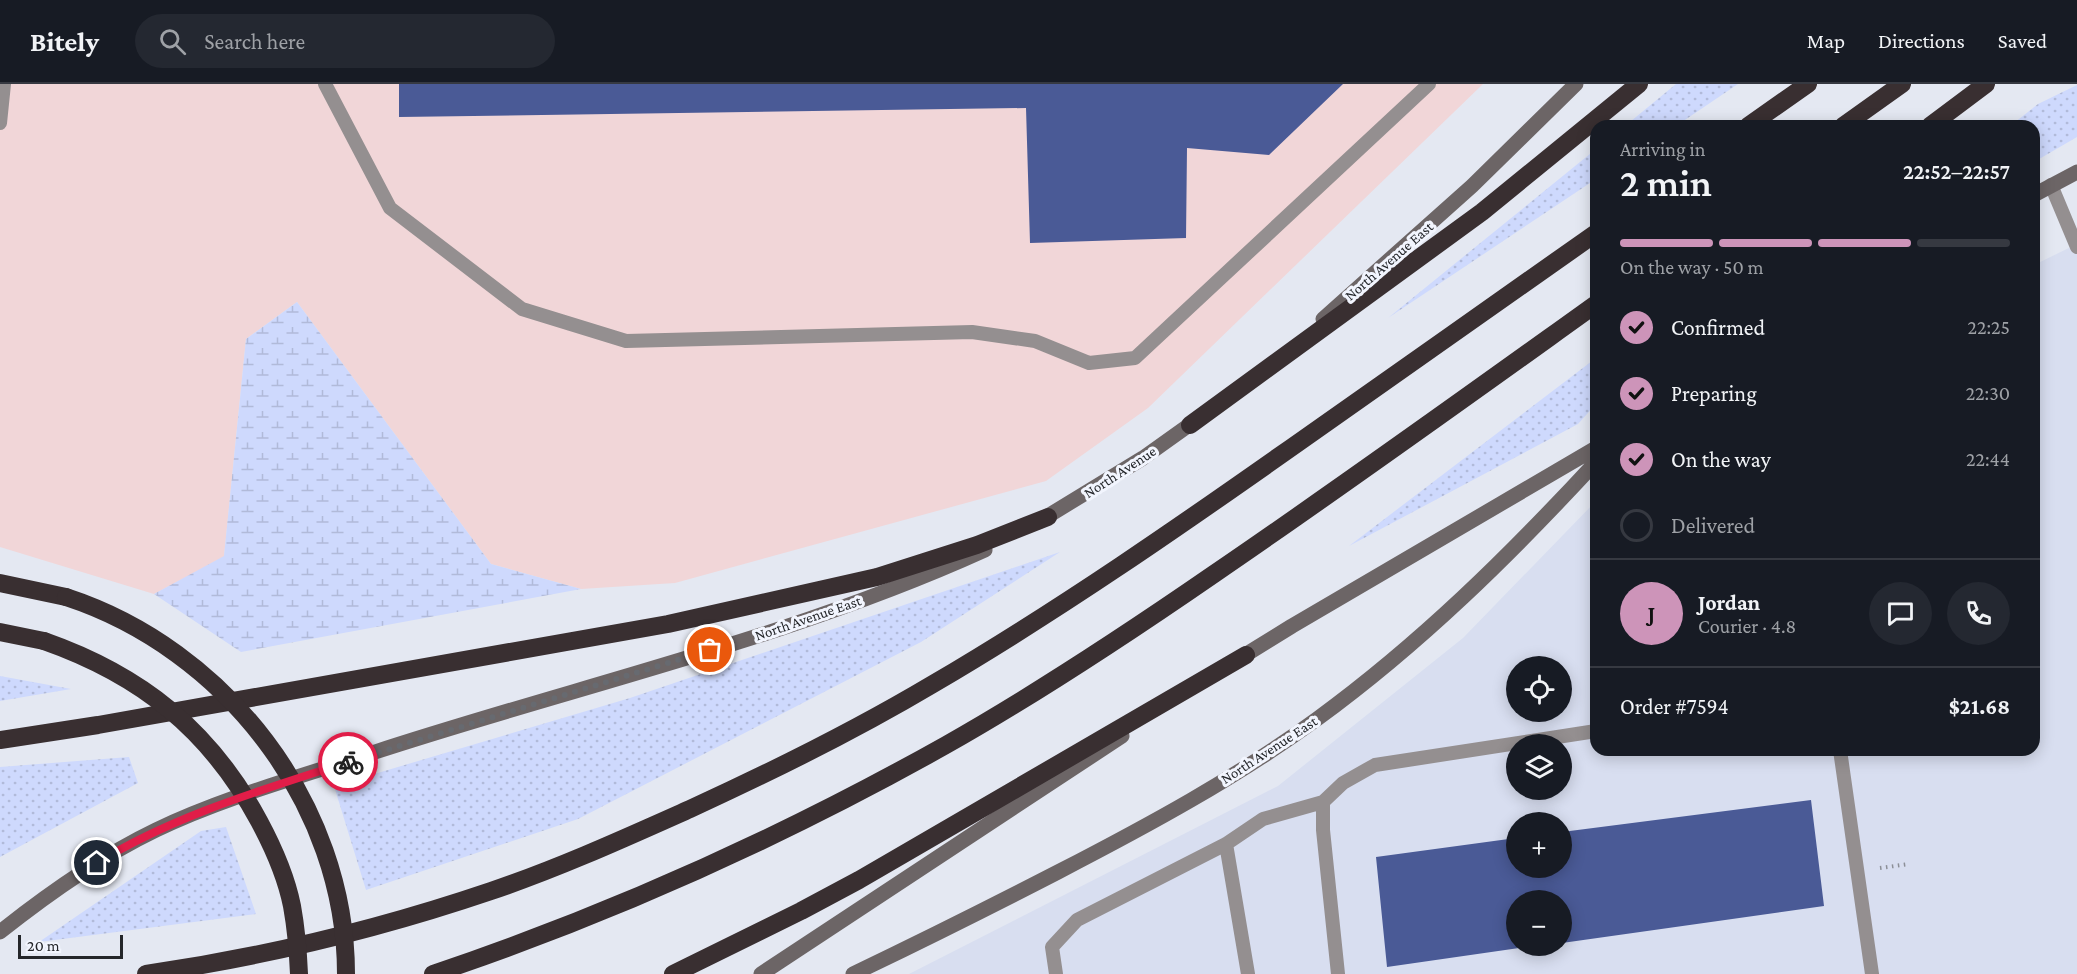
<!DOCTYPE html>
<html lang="en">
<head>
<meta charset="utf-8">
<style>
	body { margin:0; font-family:"Crimson Pro",serif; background:#242831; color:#f1f3f6; height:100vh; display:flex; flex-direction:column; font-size:22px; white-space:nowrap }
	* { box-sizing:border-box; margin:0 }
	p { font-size:20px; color:#9ea1a6 }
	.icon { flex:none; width:33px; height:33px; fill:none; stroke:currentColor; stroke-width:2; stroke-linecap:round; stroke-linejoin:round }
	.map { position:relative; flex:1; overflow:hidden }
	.side { position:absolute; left:1590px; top:36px; width:450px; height:636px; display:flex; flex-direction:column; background:#171b24; border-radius:18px; box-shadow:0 3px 15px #0003 }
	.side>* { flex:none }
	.fabs { position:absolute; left:1506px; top:572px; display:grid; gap:12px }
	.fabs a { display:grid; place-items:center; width:66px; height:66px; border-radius:50%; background:#171b24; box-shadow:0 3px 15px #0003; font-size:30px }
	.scale { position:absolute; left:18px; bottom:15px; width:105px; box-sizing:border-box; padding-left:6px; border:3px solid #24262a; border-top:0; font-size:16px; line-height:21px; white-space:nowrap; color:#24262a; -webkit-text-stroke:4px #f2f5fe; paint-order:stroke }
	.pin { position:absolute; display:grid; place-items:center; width:51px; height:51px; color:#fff; margin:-26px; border:3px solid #fff; border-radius:50%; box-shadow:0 2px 6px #0007 }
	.courier { position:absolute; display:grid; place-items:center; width:60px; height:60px; margin:-30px; border:4px solid #e11d48; border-radius:50%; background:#fff; color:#222; box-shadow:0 2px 8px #0007 }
	.summary em { font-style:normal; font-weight:600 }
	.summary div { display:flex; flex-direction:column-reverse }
	.summary { display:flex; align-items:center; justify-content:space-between; height:102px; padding:0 30px }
	h1 { font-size:39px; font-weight:600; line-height:45px }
	.bar { display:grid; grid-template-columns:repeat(4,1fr); gap:9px 6px; align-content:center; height:72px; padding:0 30px }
	.bar i { height:8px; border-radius:4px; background:#363941 }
	.bar .on { background:#cd94b9 }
	.bar p { grid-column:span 4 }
	.line { display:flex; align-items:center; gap:15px; padding:0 30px; border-top:2px solid #363941 }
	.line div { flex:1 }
	.round { display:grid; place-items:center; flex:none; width:63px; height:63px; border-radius:32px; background:#242831 }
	ol { padding:0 30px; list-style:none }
	li { display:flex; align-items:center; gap:18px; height:66px }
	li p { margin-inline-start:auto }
	li .icon { padding:6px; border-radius:50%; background:#cd94b9; color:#111; stroke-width:4 }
	li:last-child { color:#9ea1a6 }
	li i { width:33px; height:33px; border:3px solid #363941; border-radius:50% }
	header { display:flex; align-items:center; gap:36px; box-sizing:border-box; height:84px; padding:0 30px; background:#171b24; border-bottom:2px solid #363941 }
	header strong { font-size:28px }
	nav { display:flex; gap:33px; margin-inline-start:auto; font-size:21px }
	.search { width:420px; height:54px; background:#242831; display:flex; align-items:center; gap:15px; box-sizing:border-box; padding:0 21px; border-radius:33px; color:#9ea1a6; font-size:22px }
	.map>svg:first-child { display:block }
	.industrial { fill:#f1d6d8 }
	.built { fill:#d8def0; fill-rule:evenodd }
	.grass { fill:url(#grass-dots) }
	.wetland { fill:url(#wetland-marsh) }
	.building { fill:#4a5a96 }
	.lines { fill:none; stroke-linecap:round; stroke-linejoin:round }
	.path { stroke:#8c8f97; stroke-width:4; stroke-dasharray:1.5 4.5; stroke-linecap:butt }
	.lane { stroke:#948f90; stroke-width:14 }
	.secondary { stroke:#6c6566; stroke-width:15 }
	.highway { stroke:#392f31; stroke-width:18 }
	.highway-bridge { stroke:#392f31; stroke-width:18 }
	.done { stroke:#676a70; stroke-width:6; stroke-dasharray:0 10.8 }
	.route { stroke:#e11d48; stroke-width:8 }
	.labels { text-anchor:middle; stroke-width:6; stroke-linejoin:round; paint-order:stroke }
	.street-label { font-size:15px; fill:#24262a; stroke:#f2f5fe }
</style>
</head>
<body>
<header>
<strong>Bitely</strong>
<div class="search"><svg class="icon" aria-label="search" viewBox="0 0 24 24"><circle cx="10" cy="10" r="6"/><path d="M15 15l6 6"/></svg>Search here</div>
<nav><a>Map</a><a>Directions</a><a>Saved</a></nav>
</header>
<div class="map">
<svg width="2077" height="890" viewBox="0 0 2077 890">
	<defs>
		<pattern id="grass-dots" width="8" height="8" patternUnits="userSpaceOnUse" patternTransform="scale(1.5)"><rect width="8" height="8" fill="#ced9fd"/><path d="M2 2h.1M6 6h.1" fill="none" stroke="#b1bad9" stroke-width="1.8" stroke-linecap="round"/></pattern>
		<pattern id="wetland-marsh" width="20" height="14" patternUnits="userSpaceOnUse" patternTransform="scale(1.5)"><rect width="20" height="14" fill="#ced9fd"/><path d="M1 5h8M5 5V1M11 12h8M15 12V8" fill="none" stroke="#b1bad9"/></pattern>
	</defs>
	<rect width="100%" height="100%" fill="#e4e8f2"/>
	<!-- industrial -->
	<path class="industrial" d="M0 0H1483L1148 324 1046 397 675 499 581 505 491 480 297 218 246 255 224 473 154 510 0 463Z"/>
	<!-- built -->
	<path class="built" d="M2077 160V890H909L1278 702 1463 554 1596 417V666H2034V181ZM1516 582H1562V627H1516ZM1516 660H1562V705H1516ZM1516 738H1562V783H1516ZM1516 816H1562V861H1516Z"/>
	<!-- grass -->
	<path class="grass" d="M1676 0H1738L1676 42H1625Z
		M2077 1V53L2034 78V42H2010L2038 20Z
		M1596 65V95L1388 234Z
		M1596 274V320L1578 340 1349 462Z
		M1060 468 921 558 578 735 366 806 334 702 630 614Z
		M0 592 71 605 0 617Z
		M129 673 138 699 0 773V683Z
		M226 743 256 830 39 858 201 747Z"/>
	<!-- wetland -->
	<path class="wetland" d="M297 218 491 480 581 505 241 568 154 510 224 472 246 255Z"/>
	<!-- building -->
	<path class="building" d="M399 0H1343L1269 71 1187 64 1186 154 1030 159 1026 24 399 33Z
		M1811 716 1824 822 1562 859V816H1516V861L1533 862 1387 883 1376 773 1516 754V783H1562V748Z"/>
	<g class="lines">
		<!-- path -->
		<path class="path" d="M1880 784 1909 780"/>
		<!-- lane -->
		<path class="lane" d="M325 0 390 124 522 225 626 257 972 248 1035 257 1089 279 1135 274 1429 0
			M0 39 4 0
			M2051 101 2077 163
			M1840 666 1872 890
			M1226 760 1248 890
			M1056 890 1052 863 1077 836 1226 760 1263 735 1323 718
			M1338 890 1323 746V718L1343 699 1375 681 1596 647"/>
		<!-- secondary -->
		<path class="secondary" d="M2034 111 2077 88
			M1323 235 1472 102 1576 0
			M1038 438 1143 374 1199 334
			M1237 576 1292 542 1596 364
			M0 848C49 809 100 773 156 746 225 713 300 693 372 669 576 602 789 555 985 466
			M761 890 1122 652
			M853 890C922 857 990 823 1058 788 1147 742 1236 694 1317 635 1421 559 1509 472 1596 378"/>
		<!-- highway -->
		<path class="highway" d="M1748 42 1808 0
			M1843 42 1902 0
			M1930 42 1986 0
			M1190 341 1482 128 1639 0
			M0 499 66 513
			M0 548 44 557
			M0 656 98 641 668 540 877 493 977 461 1048 433
			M146 890C263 873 379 845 491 807 559 784 625 754 690 725 773 687 854 647 933 600 1061 525 1183 440 1305 354 1402 286 1499 217 1596 149
			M433 890C611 830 782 753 946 661 1038 609 1127 550 1214 490 1343 402 1469 311 1596 220
			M673 890 801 827 859 796 1246 571"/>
		<!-- highway-bridge -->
		<path class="highway-bridge" d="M66 513C225 565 346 720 346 890
			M44 557C141 591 210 646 259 737 273 763 286 792 292 822 296 844 298 867 299 890"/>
	</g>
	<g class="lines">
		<!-- done -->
		<path class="done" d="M348 678 710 566"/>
		<!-- route -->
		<path class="route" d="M97 779C175 731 262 706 348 678"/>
	</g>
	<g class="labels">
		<!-- street labels -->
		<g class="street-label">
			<text transform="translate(1389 177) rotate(-41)" y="5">North Avenue East</text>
			<text transform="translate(1120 388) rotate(-33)" y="5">North Avenue</text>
			<text transform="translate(808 534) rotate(-19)" y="5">North Avenue East</text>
			<text transform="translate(1269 666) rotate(-33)" y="5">North Avenue East</text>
		</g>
	</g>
</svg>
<div class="fabs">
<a><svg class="icon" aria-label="locate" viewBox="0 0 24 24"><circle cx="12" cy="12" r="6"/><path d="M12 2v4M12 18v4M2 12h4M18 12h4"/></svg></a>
<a><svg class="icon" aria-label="layers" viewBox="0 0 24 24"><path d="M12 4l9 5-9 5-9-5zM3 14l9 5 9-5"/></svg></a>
<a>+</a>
<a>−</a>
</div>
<div class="scale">20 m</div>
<div class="pin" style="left:710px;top:566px;background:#ea580c"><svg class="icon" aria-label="bag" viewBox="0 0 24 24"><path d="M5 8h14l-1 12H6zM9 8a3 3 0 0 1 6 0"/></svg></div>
<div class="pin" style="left:97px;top:779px;background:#1f2937"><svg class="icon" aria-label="home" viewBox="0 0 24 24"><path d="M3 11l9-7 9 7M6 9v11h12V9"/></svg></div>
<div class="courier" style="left:348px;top:678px"><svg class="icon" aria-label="bike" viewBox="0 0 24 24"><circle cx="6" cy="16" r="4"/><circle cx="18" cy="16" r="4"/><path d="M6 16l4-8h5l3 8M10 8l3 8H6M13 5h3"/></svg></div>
<section class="side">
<div class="summary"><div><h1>2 min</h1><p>Arriving in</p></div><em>22:52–22:57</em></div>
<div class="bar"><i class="on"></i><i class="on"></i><i class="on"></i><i></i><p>On the way · 50 m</p></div>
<ol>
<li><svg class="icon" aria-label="check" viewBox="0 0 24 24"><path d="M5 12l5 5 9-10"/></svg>Confirmed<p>22:25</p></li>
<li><svg class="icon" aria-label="check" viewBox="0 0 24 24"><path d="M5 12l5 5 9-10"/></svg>Preparing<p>22:30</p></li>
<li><svg class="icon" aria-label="check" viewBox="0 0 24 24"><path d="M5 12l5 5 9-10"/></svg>On the way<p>22:44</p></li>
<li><i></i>Delivered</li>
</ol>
<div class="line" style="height:108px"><b class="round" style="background:#cd94b9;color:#111">J</b><div><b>Jordan</b><p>Courier · 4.8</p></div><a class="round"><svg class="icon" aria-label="chat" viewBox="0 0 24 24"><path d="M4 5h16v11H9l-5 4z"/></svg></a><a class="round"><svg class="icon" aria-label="phone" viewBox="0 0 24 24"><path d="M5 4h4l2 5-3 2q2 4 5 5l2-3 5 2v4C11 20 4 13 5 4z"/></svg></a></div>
<div class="line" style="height:78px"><div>Order #7594</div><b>$21.68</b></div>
</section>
</div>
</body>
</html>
